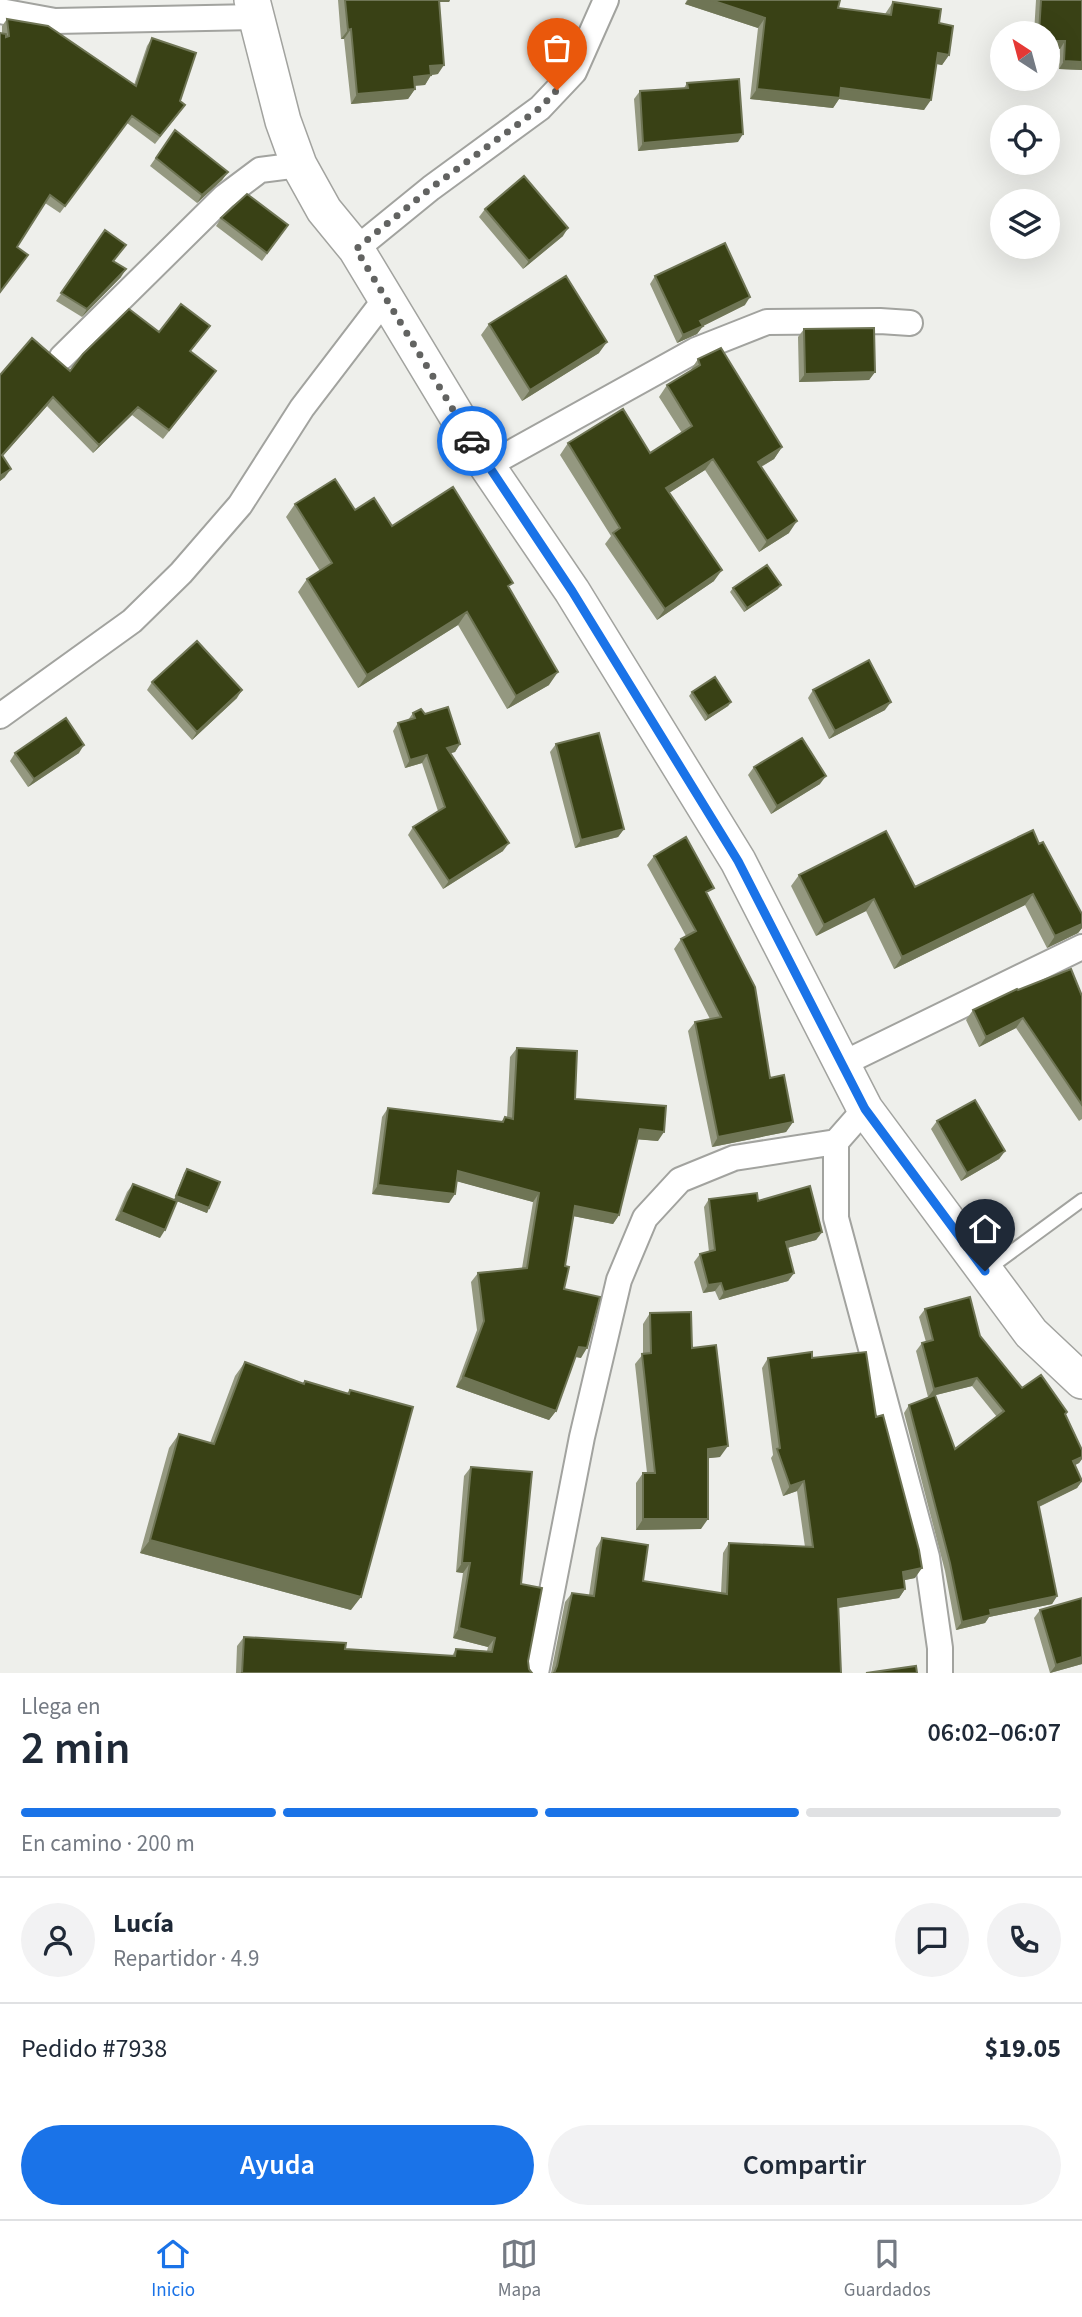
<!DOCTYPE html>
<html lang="es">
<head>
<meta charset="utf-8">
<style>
	body { margin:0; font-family:"Source Sans 3",sans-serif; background:#f2f2f3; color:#1f2937; height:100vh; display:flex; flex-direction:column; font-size:26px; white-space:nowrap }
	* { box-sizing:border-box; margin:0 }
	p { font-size:23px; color:#747a83 }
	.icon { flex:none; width:38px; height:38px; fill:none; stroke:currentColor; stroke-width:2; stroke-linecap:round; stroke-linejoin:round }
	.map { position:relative; height:1673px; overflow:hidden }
	.panel { display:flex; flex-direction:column; background:#fff; flex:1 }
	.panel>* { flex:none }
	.needle { width:46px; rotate:324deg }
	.controls { position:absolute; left:990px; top:21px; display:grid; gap:14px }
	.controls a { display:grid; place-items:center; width:70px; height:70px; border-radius:50%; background:#fff; box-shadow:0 7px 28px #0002; font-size:35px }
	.pin { position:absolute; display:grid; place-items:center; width:60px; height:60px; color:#fff; margin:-72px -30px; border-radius:50% 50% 50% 0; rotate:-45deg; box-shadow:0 0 7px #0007 }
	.pin .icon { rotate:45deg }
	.courier { position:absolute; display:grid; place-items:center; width:70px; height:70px; margin:-35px; border:5px solid #1a73e8; border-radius:50%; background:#fff; color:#222; box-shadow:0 2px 9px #0007 }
	.overview em { font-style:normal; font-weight:600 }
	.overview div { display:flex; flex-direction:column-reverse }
	.overview { display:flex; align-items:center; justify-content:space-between; height:119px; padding:0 21px }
	h1 { font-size:46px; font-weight:600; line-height:52px }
	.bar { display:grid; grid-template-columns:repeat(4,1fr); gap:10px 7px; align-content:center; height:84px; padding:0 21px }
	.bar i { height:9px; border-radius:5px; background:#e0e1e3 }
	.bar .selected { background:#1a73e8 }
	.bar p { grid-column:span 4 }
	.line { display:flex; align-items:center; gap:18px; padding:0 21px; border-top:2px solid #e0e1e3 }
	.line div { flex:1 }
	.round { display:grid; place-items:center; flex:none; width:74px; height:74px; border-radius:37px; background:#f2f2f3 }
	.action { display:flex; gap:14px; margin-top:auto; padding:14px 21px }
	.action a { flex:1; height:80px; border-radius:42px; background:#1a73e8; color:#fff; font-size:28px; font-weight:600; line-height:80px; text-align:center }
	.action a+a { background:#f2f2f3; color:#1f2937 }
	.dock { display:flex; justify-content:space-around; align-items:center; height:98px; border-top:2px solid #e0e1e3; background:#fff; font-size:19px; color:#747a83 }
	.dock a { display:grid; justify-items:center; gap:4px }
	.dock .selected { color:#1a73e8 }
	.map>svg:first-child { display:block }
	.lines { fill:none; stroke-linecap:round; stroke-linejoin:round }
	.lane-casing { stroke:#a2a39f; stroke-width:16 }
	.street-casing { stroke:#a2a39f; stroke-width:28 }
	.secondary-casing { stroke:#a2a39f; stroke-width:38 }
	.lane { stroke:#fff; stroke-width:12 }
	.street { stroke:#fff; stroke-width:24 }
	.secondary { stroke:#fff; stroke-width:35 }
	.wall { fill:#949880 }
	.shaded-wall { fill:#6f7555 }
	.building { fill:#394115; stroke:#6f7555; stroke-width:2 }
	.done { stroke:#626361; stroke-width:7; stroke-dasharray:0 12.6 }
	.route { stroke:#1a73e8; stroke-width:9 }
</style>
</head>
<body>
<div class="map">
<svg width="1082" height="1673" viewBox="0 0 1082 1673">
	<rect width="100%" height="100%" fill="#eeefeb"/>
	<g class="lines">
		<!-- lane casing -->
		<g class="lane-casing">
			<path id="lane" d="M988 1269 1082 1200"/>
		</g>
		<!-- street casing -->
		<g class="street-casing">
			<path id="street" d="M0 11 55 21 256 17
				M356 249 431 188 540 108 574 72 606 0
				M62 357 224 197 260 170 299 165
				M487 466 696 350 767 322 880 321 910 323
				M0 716 132 621 181 573 240 505 302 408 386 298
				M842 1064 1082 947
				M865 1109 836 1142V1218L927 1557 940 1648V1673
				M536 1673 582 1437 619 1280 645 1218 680 1180 734 1158 836 1142"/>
		</g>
		<!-- secondary casing -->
		<g class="secondary-casing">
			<path id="secondary" d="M252 0 283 121 299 165 324 210 356 249 487 466 572 591 738 861 865 1109 1031 1333 1082 1381"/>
		</g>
		<!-- lane -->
		<use href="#lane" class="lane"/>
		<!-- street -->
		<use href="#street" class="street"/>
		<!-- secondary -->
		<use href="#secondary" class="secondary"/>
	</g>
	<!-- wall -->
	<path class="wall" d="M338 0H450L449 2H439L438 74 431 75 425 85 415 86V89L408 99 351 104 344 39H341Z
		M687 0H840L838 8 885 14 893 2 939 23 949 55 942 65 937 64 924 110 839 99 833 108 750 99 758 28 685 4Z
		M1036 0H1082V70L1059 69 1060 49H1048V33H1034Z
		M7 19 134 85 147 46 152 38 180 101V112L155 144 127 123 60 213 45 203 17 247 0 293 2 26Z
		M687 83 738 142 638 151 634 99 640 91 684 88Z
		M175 130 228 172 222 180 197 203 150 166Z
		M485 209 563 236 523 269 479 217Z
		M221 218 288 225 262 261 216 226Z
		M105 230 126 245 114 261 121 277 82 317 56 301Z
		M655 276 745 305 703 326 697 334 677 343 650 284Z
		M489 324 599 353 522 401 481 335Z
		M210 326 191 351 210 380 163 439 132 415 93 453 47 406 3 456 5 477 0 481V375L70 371 159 332Z
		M804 329 875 372 869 380 799 382 798 337Z
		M698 359 782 447 774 459 761 467 789 533 759 552 705 470 669 493 714 581 657 620 605 544 611 536 560 455 568 443 650 453 682 433 659 397 667 385 690 371Z
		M295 504 355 510 392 526 509 588 549 685 507 709 458 625 358 688 298 592 307 579 320 571 286 517Z
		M733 588 778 589 744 612 730 592Z
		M152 682 237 698 192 740 147 690Z
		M813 690 885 710 829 739 808 698Z
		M692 692 731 702 728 706 705 721 689 696Z
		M413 713 425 714 460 744 455 752 450 753 503 851 443 889 408 835 413 827 438 811 422 763 405 768 393 731 398 723 408 720Z
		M556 744 624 829 618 837 575 848 550 752Z
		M15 753H79L28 787 10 761Z
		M754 767 820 784 771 814 748 775Z
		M1039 844 1082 914V928L1078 933 1047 948 1025 905 894 969 866 911 816 936 791 886 799 875 915 887Z
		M654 856 708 897 770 1078 793 1122 786 1132 712 1147 688 1031 695 1022 710 1019 674 949 681 939 686 936 647 865Z
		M1018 990 1082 996V1119L1079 1121 1016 1028 979 1047 966 1020 973 1010Z
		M517 1048 575 1099 658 1141 637 1139 619 1215 613 1224 573 1216 565 1266 564 1289 581 1358 575 1357 556 1411 549 1420 456 1387 477 1330 471 1282 478 1273 522 1268 533 1202 457 1181 449 1203 372 1194 382 1117 388 1108 501 1122 505 1117 507 1118 510 1057Z
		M937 1121 1005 1151 999 1159 961 1181 931 1129Z
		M187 1169 209 1208 207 1213 174 1200 184 1173Z
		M133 1184 160 1238 115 1220 127 1192Z
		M709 1199 758 1201 822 1232 816 1240 787 1248 794 1273 788 1281 719 1300 715 1291 703 1293 694 1262 700 1254 709 1252 704 1207Z
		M925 1309 980 1336 1022 1388 1066 1415 1082 1450V1459L1079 1463 1075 1465 1082 1481 1077 1488 1039 1507 1057 1596 1052 1604 989 1617 985 1623 956 1630 945 1571 904 1413 909 1405 955 1449 997 1417 972 1386 928 1397 916 1351 922 1343 926 1342 919 1317Z
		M650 1313 692 1348 720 1457 708 1458 701 1529 636 1530V1483L643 1473H647L635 1364 643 1354V1324Z
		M768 1358H812L876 1417 915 1578 904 1580 905 1589 899 1598 838 1608 841 1673H551L565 1602 572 1593 589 1595 596 1548 602 1538 643 1581 721 1593 723 1553 729 1543 805 1547 797 1491 783 1496 771 1458 773 1455 762 1368Z
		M245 1362 303 1384 305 1381 347 1393 350 1390 351 1610 140 1553 169 1448 179 1434 210 1443 235 1376Z
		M471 1467 521 1584 529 1669 532 1673H236L237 1646 244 1637 345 1649 452 1656 456 1649 487 1651 488 1647 453 1638 463 1573 456 1572 464 1476Z
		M1040 1610 1082 1664 1050 1673 1034 1618Z"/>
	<!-- shaded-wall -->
	<path class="shaded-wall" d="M433 0H450L449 2H431Z
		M688 0H711L765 18 758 28 685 4Z
		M351 29 344 39H341L348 30Z
		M1048 41H1065L1060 49H1048Z
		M938 53 949 55 942 65 931 63Z
		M1064 61 1082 62V70L1059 69Z
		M444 65 438 74 424 76 430 66Z
		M431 75 425 85 407 86 414 77Z
		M841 88 931 100 924 110 839 99 833 108 750 99 757 89Z
		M415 89 408 99 351 104 357 94Z
		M743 134 738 142 638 151 643 143Z
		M228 172 222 180 197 203 202 195Z
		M568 228 563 236 523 269 529 261Z
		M126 269 121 277 82 317 87 309Z
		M750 297 745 305 703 326 697 334 677 343 683 335 700 321Z
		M607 342 599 353 522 401 530 390Z
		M875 372 869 380 799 382 805 374Z
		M53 397 47 406 0 459V458Z
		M138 407 132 415 93 453 99 445Z
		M782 447 774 459 750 473 758 462Z
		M713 459 705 470 658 500 666 488Z
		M11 469 5 477 0 481V476Z
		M797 521 789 533 759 552 767 541Z
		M722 570 714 581 657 620 665 609Z
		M781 585 778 589 744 612 747 608Z
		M467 612 458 625 358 688 367 675Z
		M558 672 549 685 507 709 516 696Z
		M242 690 237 698 192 740 197 732Z
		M731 702 728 706 705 721 708 716Z
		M891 702 885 710 829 739 835 731Z
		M460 744 455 752 441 756 447 748Z
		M84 745 79 753 28 787 34 779Z
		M427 755 422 763 405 768 410 760Z
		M826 776 820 784 771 814 777 806Z
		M624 829 618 837 575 848 581 840Z
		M509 843 503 851 443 889 449 881Z
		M1033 894 1025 905 894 969 902 957Z
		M874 899 866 911 816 936 824 925Z
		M1082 924V928L1078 933 1047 948 1055 936Z
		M1023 1018 1016 1028 979 1047 986 1037Z
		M793 1122 786 1132 712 1147 718 1137Z
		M640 1129 664 1132 658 1141 633 1139Z
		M1005 1151 999 1159 961 1181 967 1173Z
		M458 1171 539 1193 533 1202 452 1180Z
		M378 1185 455 1194 449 1203 372 1194Z
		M176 1196 209 1208 207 1213 174 1200Z
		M575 1206 619 1215 613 1224 568 1215Z
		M121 1212 165 1230 160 1238 115 1220Z
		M822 1232 816 1240 780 1250 786 1242Z
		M794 1273 788 1281 719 1300 724 1292Z
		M721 1283 715 1291 703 1293 708 1285Z
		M579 1347 587 1348 581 1358 573 1356Z
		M463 1377 556 1411 549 1420 456 1387Z
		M977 1378 972 1386 928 1397 934 1389Z
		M728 1446 720 1457 701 1459 708 1449Z
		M1082 1457V1459L1079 1463 1067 1469 1073 1461Z
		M804 1481 797 1491 783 1496 790 1486Z
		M1082 1481 1077 1488 1032 1510 1038 1502Z
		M643 1519H708L701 1529 636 1530Z
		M150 1540 361 1597 351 1610 140 1553Z
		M462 1563H470L463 1573 456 1572Z
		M922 1568 915 1578 896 1582 903 1572Z
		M905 1589 899 1598 831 1609 838 1599Z
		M1057 1596 1052 1604 989 1617 985 1623 956 1630 962 1622 990 1610Z
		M459 1628 495 1638 488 1647 453 1638Z
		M1082 1657V1664L1050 1673 1056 1665Z"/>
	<!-- building -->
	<path class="building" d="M345 0H439L444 65 430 66 431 75 414 77 415 89 357 94 351 29 348 30Z
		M711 0H840L838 8 891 15 893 2 941 9 939 23 953 26 949 55 938 53 931 100 841 88 840 98 757 89 765 18Z
		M1041 0H1082V62L1064 61 1065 41H1048V33H1039Z
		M7 19 48 26 136 86 152 38 196 53 180 101 185 105 160 136 132 116 65 206 50 195 17 247 28 255 0 292V33L6 34V37L9 36Z
		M739 79 743 134 643 143 640 91 688 88 687 83Z
		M175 130 228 172 202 195 156 158Z
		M524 176 568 228 529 261 485 209Z
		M247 194 288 225 267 253 221 218Z
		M105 230 126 245 113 261 126 269 87 309 61 293Z
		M725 243 750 297 700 321 703 326 683 335 655 276Z
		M566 276 607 342 530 390 489 324Z
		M181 304 210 326 190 351 216 371 169 430 138 407 99 445 53 397 2 455 11 469 0 476V375L32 338 70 371 83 354 129 309 159 332Z
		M874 328 875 372 805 374 804 329Z
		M721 348 782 447 758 462 797 521 767 541 713 459 666 488 722 570 665 609 613 533 620 528 568 443 623 409 650 453 692 426 667 385 700 365 698 359Z
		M335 479 355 510 374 498 392 526 453 487 513 583 508 586 558 672 516 696 467 612 367 675 307 579 332 563 295 504Z
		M767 565 781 585 747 608 733 588Z
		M197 641 242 690 197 732 152 682Z
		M869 660 891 702 835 731 813 690Z
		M715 677 731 702 708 716 692 692Z
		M448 707 460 744 447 748 509 843 449 881 413 827 445 807 427 755 410 760 398 723 415 718 413 713 421 709 425 714Z
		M66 718 84 745 34 779 15 753Z
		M599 733 624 829 581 840 556 744Z
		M802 738 826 776 777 806 754 767Z
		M1033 830 1039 844 1043 842 1082 914V924L1055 936 1033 894 902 957 874 899 824 925 799 875 886 831 915 887Z
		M686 837 714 888 706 892 755 987 770 1078 784 1075 793 1122 718 1137 695 1022 721 1017 681 939 696 931 654 856Z
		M1071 969 1082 996V1105L1023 1018 986 1037 973 1010 1017 989 1018 990Z
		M517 1048 577 1051 575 1099 666 1106 664 1132 640 1129 619 1215 575 1206 565 1266 569 1267 564 1289 600 1297 587 1348 579 1347 556 1411 463 1377 484 1321 478 1273 527 1268 539 1193 458 1171 455 1194 378 1185 388 1108 503 1122 505 1117 513 1119Z
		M975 1100 1005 1151 967 1173 937 1121Z
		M187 1169 220 1182 209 1208 176 1196Z
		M133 1184 177 1201 165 1230 121 1212Z
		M810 1186 822 1232 786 1242 794 1273 724 1292 721 1283 708 1285 700 1254 715 1250 709 1199 757 1193 758 1201Z
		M970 1297 980 1336 1022 1388 1041 1375 1067 1412 1065 1414 1082 1450V1457L1073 1461 1082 1481 1038 1502 1057 1596 990 1610 991 1615 962 1622 950 1563 909 1405 935 1395 955 1449 1004 1411 977 1378 934 1389 922 1343 933 1340 925 1309Z
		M691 1312 692 1348 716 1345 728 1446 708 1449V1519H643V1473H655L642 1354 651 1353 650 1313Z
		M812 1352V1358L866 1352 876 1417 883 1415 919 1550 922 1568 903 1572 905 1589 838 1599 841 1673H554L557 1666 572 1593 594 1596 602 1538 648 1545 643 1581 727 1594 729 1543 813 1547 804 1481 790 1486 777 1449 780 1448 768 1358Z
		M245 1362 304 1384 305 1381 349 1394 350 1390 413 1407 361 1597 150 1540 179 1434 214 1444Z
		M471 1467 532 1472 521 1584 542 1588 528 1661 529 1669 532 1673H242L244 1637 346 1643 345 1649 455 1656 456 1649 492 1652 495 1638 459 1628 470 1563H462Z
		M1082 1598V1657L1056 1665 1040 1610Z
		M916 1666 917 1673H866Z"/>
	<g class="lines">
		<!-- done -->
		<path class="done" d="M472 441 356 249 431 188 540 108 557 90"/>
		<!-- route -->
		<path class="route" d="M472 441 572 591 738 861 865 1109 985 1271"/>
	</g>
</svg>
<div class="controls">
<a><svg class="needle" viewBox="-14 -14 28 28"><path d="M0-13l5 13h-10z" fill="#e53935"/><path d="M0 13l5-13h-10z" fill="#747a83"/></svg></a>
<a><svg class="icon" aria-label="locate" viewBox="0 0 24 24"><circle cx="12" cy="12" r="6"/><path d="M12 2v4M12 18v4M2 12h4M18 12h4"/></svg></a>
<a><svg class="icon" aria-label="layers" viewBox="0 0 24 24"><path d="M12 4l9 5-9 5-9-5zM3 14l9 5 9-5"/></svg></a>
</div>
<div class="pin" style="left:557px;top:90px;background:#ea580c"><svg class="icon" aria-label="bag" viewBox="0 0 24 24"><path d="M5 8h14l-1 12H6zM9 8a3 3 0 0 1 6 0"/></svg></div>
<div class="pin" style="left:985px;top:1271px;background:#1f2937"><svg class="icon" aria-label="home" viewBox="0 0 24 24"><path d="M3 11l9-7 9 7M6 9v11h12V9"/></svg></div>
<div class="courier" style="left:472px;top:441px"><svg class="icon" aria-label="car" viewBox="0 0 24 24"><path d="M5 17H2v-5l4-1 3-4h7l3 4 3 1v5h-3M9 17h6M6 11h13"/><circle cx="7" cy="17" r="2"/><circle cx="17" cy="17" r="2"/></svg></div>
</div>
<section class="panel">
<div class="overview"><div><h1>2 min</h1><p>Llega en</p></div><em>06:02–06:07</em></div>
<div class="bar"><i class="selected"></i><i class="selected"></i><i class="selected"></i><i></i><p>En camino · 200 m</p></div>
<div class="line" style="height:126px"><a class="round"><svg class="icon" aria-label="person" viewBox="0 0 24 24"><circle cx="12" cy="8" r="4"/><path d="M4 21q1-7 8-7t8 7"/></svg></a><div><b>Lucía</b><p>Repartidor · 4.9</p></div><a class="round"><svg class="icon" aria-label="chat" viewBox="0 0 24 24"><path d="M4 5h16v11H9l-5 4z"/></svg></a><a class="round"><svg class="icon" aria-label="phone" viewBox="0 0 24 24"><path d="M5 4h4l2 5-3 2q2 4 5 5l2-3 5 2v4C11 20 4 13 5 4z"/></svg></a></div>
<div class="line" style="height:91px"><div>Pedido #7938</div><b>$19.05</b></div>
<div class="action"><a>Ayuda</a><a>Compartir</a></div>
</section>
<nav class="dock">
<a class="selected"><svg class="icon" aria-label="home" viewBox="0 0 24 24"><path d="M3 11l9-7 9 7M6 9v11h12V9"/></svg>Inicio</a>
<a><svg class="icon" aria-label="map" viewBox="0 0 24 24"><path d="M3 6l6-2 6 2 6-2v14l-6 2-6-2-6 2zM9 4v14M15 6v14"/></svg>Mapa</a>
<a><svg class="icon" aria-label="saved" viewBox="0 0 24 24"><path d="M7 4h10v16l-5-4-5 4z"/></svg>Guardados</a>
</nav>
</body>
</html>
